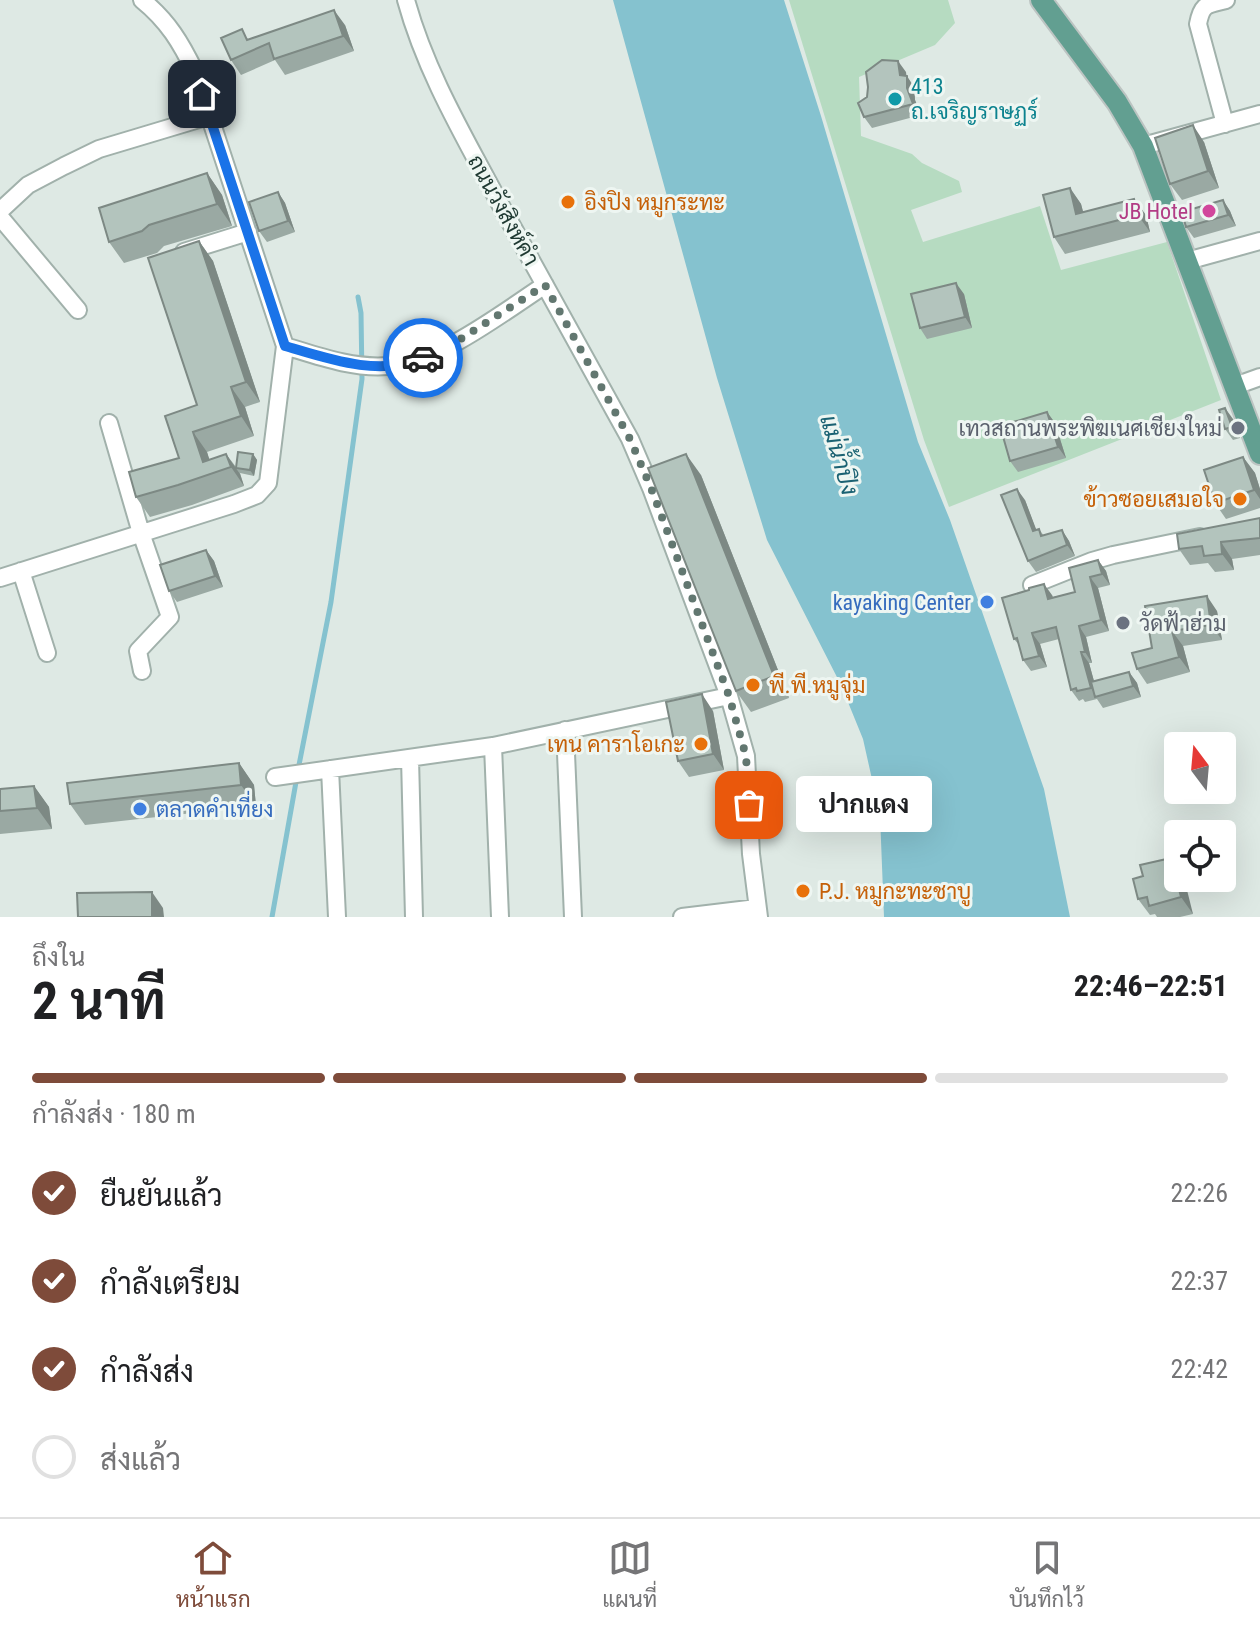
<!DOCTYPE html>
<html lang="th">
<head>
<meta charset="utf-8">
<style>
	body { margin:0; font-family:"Roboto Condensed",Sarabun,sans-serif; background:#f6f6f6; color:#202124; height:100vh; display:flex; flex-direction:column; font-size:30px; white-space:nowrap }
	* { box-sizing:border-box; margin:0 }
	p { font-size:26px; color:#757577 }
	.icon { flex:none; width:44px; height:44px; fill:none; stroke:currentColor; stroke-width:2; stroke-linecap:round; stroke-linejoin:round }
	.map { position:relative; height:917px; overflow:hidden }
	.panel { display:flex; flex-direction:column; background:#fff; flex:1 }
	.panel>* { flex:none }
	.needle { width:52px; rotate:344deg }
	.buttons { position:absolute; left:1164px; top:732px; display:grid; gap:16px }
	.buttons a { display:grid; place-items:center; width:72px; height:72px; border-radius:8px; background:#fff; box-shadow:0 8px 32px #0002; font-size:40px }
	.pin { position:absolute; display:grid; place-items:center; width:68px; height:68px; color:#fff; margin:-34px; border-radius:16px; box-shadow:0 4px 12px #0006 }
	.courier { position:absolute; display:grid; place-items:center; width:80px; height:80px; margin:-40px; border:6px solid #1a73e8; border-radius:50%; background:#fff; color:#222; box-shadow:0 2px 10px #0007 }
	.bubble { position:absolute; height:56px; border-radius:8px; background:#fff; box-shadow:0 8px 32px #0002; font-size:26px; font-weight:700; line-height:56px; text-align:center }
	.head em { font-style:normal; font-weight:700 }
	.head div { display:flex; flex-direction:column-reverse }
	.head { display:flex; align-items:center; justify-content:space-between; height:136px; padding:0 32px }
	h1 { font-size:52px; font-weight:700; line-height:60px }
	.bar { display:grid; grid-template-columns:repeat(4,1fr); gap:12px 8px; align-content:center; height:96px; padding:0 32px }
	.bar i { height:10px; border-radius:6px; background:#e0e0e0 }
	.bar .active { background:#7e4b3a }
	.bar p { grid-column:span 4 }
	ol { padding:0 32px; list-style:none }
	li { display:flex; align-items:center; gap:24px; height:88px }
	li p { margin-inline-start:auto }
	li .icon { padding:8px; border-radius:50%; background:#7e4b3a; color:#fff; stroke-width:4 }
	li:last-child { color:#757577 }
	li i { width:44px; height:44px; border:4px solid #e0e0e0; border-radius:50% }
	.menu { display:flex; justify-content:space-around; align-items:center; height:112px; border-top:2px solid #e0e0e0; background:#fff; font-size:22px; color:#757577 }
	.menu a { display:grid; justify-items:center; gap:4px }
	.menu .active { color:#7e4b3a }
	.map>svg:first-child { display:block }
	.green { fill:#b6dbc1 }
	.water { fill:#85c2cf }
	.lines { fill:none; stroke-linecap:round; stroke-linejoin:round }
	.stream { stroke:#85c2cf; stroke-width:5 }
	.minor-casing { stroke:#a1b1ab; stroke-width:20 }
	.major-casing { stroke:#bcc4c2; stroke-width:24 }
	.minor { stroke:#fff; stroke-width:16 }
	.major { stroke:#629f91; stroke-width:20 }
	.wall { fill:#9aa9a3 }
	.shaded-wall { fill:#7d8984 }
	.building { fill:#b3c4bd; stroke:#7d8984; stroke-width:2 }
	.done { stroke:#627770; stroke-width:8; stroke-dasharray:0 14.4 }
	.route { stroke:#1a73e8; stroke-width:10 }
	.culture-dot { fill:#0f9aa8; stroke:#eef6f2; stroke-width:3 }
	.food-dot { fill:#e8710a; stroke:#eef6f2; stroke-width:3 }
	.hotel-dot { fill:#d1479c; stroke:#eef6f2; stroke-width:3 }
	.worship-dot { fill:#6b7280; stroke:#eef6f2; stroke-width:3 }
	.shop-dot { fill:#3f7fe0; stroke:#eef6f2; stroke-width:3 }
	.labels { text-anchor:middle; stroke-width:6; stroke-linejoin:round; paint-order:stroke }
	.culture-label { font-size:22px; fill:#0d838f; stroke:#eef6f2; text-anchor:start }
	.food-label { font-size:22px; fill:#c56008; stroke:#eef6f2; text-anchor:start }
	.street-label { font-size:22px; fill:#1f3932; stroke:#eef6f2 }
	.hotel-label { font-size:22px; fill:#b23c85; stroke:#eef6f2; text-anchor:end }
	.worship-label { font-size:22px; fill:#5b616d; stroke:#eef6f2; text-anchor:end }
	.shop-label { font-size:22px; fill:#366cbe; stroke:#eef6f2; text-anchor:end }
	.water-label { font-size:24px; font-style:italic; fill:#1b6273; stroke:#eef6f2 }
</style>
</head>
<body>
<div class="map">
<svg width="1260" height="917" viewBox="0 0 1260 917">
	<rect width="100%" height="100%" fill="#dee9e4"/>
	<!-- green -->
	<path class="green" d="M789 0H948L955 23 935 45 859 77 861 136 912 154 922 163 959 181 962 192 911 210 923 242 1040 206 1061 270 1167 242 1221 400 949 507 924 440Z"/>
	<!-- water -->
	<path class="water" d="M613 0H784L821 116 918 442 950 520 1044 789 1070 917H884L880 815 863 739 841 685 767 540 717 378Z"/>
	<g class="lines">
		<!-- stream -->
		<path class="stream" d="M299 765 331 602 362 379 361 313 358 297
			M272 917 296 782"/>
		<!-- minor casing -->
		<g class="minor-casing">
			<path id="minor" d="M142 0C168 21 181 43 195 72L285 346C318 356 353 369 388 366 438 363 502 313 545 285
				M406 0C426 73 465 138 500 204 543 283 587 361 630 439L651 488 729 696 746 756 751 854 759 917
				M1225 124 1198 24C1202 3 1207 5 1226 0
				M1143 146 1260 114
				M0 211 28 185 64 166 99 149 209 116
				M0 217 78 310
				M184 252 248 232
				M1187 261 1260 241
				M1235 386 1260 377
				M109 423 141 533 170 617 138 651 142 671
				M21 571 47 653
				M0 578 234 504 257 495 268 483 285 346
				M1032 585 1092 561 1113 555 1200 537
				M565 730 573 917
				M493 746 500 917
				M410 758 414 917
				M330 769 337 917
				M275 777 493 746 729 696
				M682 917 757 908"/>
		</g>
		<!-- major casing -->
		<g class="major-casing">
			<path id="major" d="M1041 0 1117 102 1143 146 1260 454"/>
		</g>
		<!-- minor -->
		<use href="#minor" class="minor"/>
		<!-- major -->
		<use href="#major" class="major"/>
	</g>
	<!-- wall -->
	<path class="wall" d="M345 25 354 51 285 75 275 60 241 75 231 60 250 39Z
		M906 72V76L914 87 915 100 921 115 872 128 864 117 867 97Z
		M1204 142 1219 188 1182 200 1170 184Z
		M207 173 222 195 232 226 164 246 157 253 124 263 109 242Z
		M1070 188 1081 204 1083 212 1146 215 1150 232 1065 254 1054 237Z
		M278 192 285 203 295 232 267 242 259 231Z
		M1223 200 1230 211 1236 226 1194 238 1186 227Z
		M199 241 213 261 260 402 245 407 254 436 207 452 209 460 226 454 236 467 253 454 257 460 254 476 240 473 244 486 192 505 150 517 136 497 179 458 197 405Z
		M964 294 972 328 927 339 920 328Z
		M1047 412 1055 423 1066 458 1018 472 1010 461Z
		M1233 419 1240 438 1233 440 1225 429Z
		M1243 457 1255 473 1260 489V508L1226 519 1215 503Z
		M701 475 789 698 751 712 736 691Z
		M1025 500 1036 530 1039 529 1044 536 1062 530 1069 541 1075 556 1036 572 1028 561Z
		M1260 518V555L1232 559 1234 570 1215 572 1208 563 1190 565 1179 549Z
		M206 550 214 561 223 587 177 602 169 591Z
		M1098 560 1106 571 1110 585 1098 588 1109 631 1086 637 1092 663H1089L1094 681 1129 672 1137 683 1141 697 1103 708 1097 699 1085 702 1083 699 1079 701 1071 690 1059 639 1040 644 1047 667 1031 671 1023 660 1020 646 1014 639 1052 595 1053 597 1075 592Z
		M1145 606 1217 611 1222 640 1183 646 1190 672 1147 684 1137 669 1152 648Z
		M713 711 724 770 689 777 678 761Z
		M239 763 254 785 256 806 85 825 70 804Z
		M34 786 49 807 52 829 0 834V789Z
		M1171 858 1178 868V878L1193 914 1180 917H1157L1155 914 1150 915 1138 899 1143 876Z"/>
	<!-- shaded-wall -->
	<path class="shaded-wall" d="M334 10 345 25 354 51 343 36Z
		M898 61 906 72 907 80V76L914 87 915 100 921 115 913 104 907 88 900 75Z
		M1193 125 1204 142 1219 188 1208 171Z
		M207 173 222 195 232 226 217 204Z
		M1070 188 1081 204 1088 230 1076 214Z
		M278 192 285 203 295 232 288 221Z
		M1134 199 1146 215 1150 232 1138 215Z
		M1223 200 1230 211 1236 226 1228 215Z
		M199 241 213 261 260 402 246 382Z
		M956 283 964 294 972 328 965 317Z
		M231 387 245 407 254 436 241 416Z
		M1225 408 1233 419 1240 438 1232 427Z
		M1047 412 1055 423 1066 458 1058 447Z
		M193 432 207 452 214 473 203 462Z
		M226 454 240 474 244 486 231 467Z
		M253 454 257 460 254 476 250 470Z
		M686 454 701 475 789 698 774 676Z
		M1243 457 1255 473 1260 489V499L1254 490Z
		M1017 489 1025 500 1041 542 1033 531Z
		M1062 530 1069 541 1075 556 1067 545Z
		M1221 542 1232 559 1234 570 1222 554Z
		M206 550 214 561 223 587 215 576Z
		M1098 560 1106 571 1110 585 1102 574Z
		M1090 577 1098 588 1109 631 1101 620Z
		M1044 584 1052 595 1056 610 1048 599Z
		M1207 596 1217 611 1222 640 1211 625Z
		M1079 626 1086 637 1092 663 1085 652Z
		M1172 631 1183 646 1190 672 1179 657Z
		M1032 633 1040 644 1047 667 1039 656Z
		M1081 652 1089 663 1098 696H1096L1091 688Z
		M1129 672 1137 683 1141 697 1133 686Z
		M702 694 713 711 724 770 713 754Z
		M239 763 254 785 256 806 241 785Z
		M34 786 49 807 52 829 37 808Z
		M1171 858 1178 868V878H1184L1193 914 1181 897Z
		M152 892 163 908 164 917H152Z"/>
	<!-- building -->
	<path class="building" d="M334 10 343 36 274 59 269 43 231 60 221 38 242 29 247 40Z
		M882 60 898 61 900 75 907 76V88L913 104 864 117 858 103 867 97 868 87 866 72Z
		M1193 125 1208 171 1170 184 1155 138Z
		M207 173 217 204 149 225 142 231 109 242 99 208Z
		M1070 188 1076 214 1134 199 1138 215 1054 237 1043 195Z
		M278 192 288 221 259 231 249 202Z
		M1223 200 1228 215 1186 227 1182 212Z
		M199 241 246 382 231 387 241 416 193 432 203 462 226 454 231 467 178 485 136 497 129 472 179 458 165 416 197 405 148 258Z
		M956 283 965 317 920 328 911 294Z
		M1225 408 1232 427 1225 429 1219 410Z
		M1047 412 1058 447 1010 461 1000 426Z
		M238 452 253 454 250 470 236 468Z
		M686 454 774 676 736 691 648 468Z
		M1243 457 1254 490 1215 503 1204 470Z
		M1017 489 1033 531 1039 529 1041 536 1062 530 1067 545 1028 561 1001 495Z
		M1260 518V538L1221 542 1222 554 1204 556 1202 546 1179 549 1177 534Z
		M206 550 215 576 169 591 160 565Z
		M1098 560 1102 574 1090 577 1101 620 1079 626 1085 652H1081L1091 688 1077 691 1076 688 1071 690 1056 627 1032 633 1039 656 1023 660 1017 638 1014 639 1002 598 1029 590V588L1044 584 1048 599 1075 592 1069 568Z
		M1207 596 1211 625 1172 631 1179 657 1137 669 1132 653 1152 648 1145 606Z
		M1129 672 1133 686 1095 697 1091 682Z
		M702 694 713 754 678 761 666 702Z
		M239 763 241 785 70 804 67 783Z
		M34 786 37 808 0 811V789Z
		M1171 858 1181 897 1149 906 1147 897 1138 899 1133 879 1143 876 1140 865Z
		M152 892V917H78L77 893Z"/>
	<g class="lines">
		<!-- done -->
		<path class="done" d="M423 358 448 347 545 285 630 439 651 488 729 696 746 756 749 805"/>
		<!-- route -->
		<path class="route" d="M202 94 285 346C329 359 379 377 423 358"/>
	</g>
	<!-- markers -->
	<circle class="culture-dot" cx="895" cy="99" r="8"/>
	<g class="food-dot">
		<circle cx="568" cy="202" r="8"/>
		<circle cx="1240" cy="499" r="8"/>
		<circle cx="753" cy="685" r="8"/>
		<circle cx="701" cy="744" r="8"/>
		<circle cx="803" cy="891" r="8"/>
	</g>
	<circle class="hotel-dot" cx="1209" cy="211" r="8"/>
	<g class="worship-dot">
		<circle cx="1238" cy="428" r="8"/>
		<circle cx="1123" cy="623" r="8"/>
	</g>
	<g class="shop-dot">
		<circle cx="987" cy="602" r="8"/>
		<circle cx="140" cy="809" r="8"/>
	</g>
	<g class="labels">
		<!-- culture labels -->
		<g class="culture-label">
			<text x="911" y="94">413<tspan x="911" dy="25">ถ.เจริญราษฏร์</tspan></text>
		</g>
		<!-- food labels -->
		<g class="food-label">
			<text x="584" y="210">อิงปิง หมูกระทะ</text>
			<text x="1224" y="507" text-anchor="end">ข้าวซอยเสมอใจ</text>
			<text x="769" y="693">พี.พี.หมูจุ่ม</text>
			<text x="685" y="752" text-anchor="end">เทน คาราโอเกะ</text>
			<text x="819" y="899">P.J. หมูกะทะชาบู</text>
		</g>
		<!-- street labels -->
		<g class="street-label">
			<text transform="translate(504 210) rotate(61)" y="8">ถนนวังสิงห์คำ</text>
		</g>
		<!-- hotel labels -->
		<g class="hotel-label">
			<text x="1193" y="219">JB Hotel</text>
		</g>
		<!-- worship labels -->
		<g class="worship-label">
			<text x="1222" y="436">เทวสถานพระพิฆเนศเชียงใหม่</text>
			<text x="1139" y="631" text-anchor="start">วัดฟ้าฮ่าม</text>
		</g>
		<!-- shop labels -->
		<g class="shop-label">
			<text x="971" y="610">kayaking Center</text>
			<text x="156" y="817" text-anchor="start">ตลาดคำเที่ยง</text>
		</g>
		<!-- water labels -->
		<g class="water-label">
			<text transform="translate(839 455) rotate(74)" y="8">แม่น้ำปิง</text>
		</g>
	</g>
</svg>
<div class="buttons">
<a><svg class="needle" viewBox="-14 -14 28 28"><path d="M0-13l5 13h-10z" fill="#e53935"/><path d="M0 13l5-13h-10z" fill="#757577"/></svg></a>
<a><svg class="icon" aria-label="locate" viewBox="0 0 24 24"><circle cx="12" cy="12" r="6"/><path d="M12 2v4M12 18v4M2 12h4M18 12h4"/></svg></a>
</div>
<div class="pin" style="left:749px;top:805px;background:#ea580c"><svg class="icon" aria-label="bag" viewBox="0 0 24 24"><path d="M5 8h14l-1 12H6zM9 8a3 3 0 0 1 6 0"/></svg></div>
<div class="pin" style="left:202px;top:94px;background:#1f2937"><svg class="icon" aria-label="home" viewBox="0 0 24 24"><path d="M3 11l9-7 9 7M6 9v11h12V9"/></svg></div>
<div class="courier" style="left:423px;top:358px"><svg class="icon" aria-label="car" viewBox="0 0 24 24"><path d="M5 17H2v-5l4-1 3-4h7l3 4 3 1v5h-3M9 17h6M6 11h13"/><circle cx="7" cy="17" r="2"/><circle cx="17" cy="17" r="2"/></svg></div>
<div class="bubble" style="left:796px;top:776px;width:136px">ปากแดง</div>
</div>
<section class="panel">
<div class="head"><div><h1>2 นาที</h1><p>ถึงใน</p></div><em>22:46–22:51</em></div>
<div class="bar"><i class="active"></i><i class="active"></i><i class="active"></i><i></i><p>กำลังส่ง · 180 m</p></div>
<ol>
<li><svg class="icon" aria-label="check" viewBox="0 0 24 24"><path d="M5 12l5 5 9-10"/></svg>ยืนยันแล้ว<p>22:26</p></li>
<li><svg class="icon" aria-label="check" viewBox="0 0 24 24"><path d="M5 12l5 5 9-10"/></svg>กำลังเตรียม<p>22:37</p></li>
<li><svg class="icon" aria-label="check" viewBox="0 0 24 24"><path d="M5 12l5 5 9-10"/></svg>กำลังส่ง<p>22:42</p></li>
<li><i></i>ส่งแล้ว</li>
</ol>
</section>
<nav class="menu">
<a class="active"><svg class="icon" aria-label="home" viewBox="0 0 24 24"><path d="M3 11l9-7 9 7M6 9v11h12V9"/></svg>หน้าแรก</a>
<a><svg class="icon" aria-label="map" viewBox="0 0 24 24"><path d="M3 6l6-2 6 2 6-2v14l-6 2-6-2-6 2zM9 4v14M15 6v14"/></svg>แผนที่</a>
<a><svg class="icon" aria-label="saved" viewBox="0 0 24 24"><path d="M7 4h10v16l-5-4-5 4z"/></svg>บันทึกไว้</a>
</nav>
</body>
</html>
